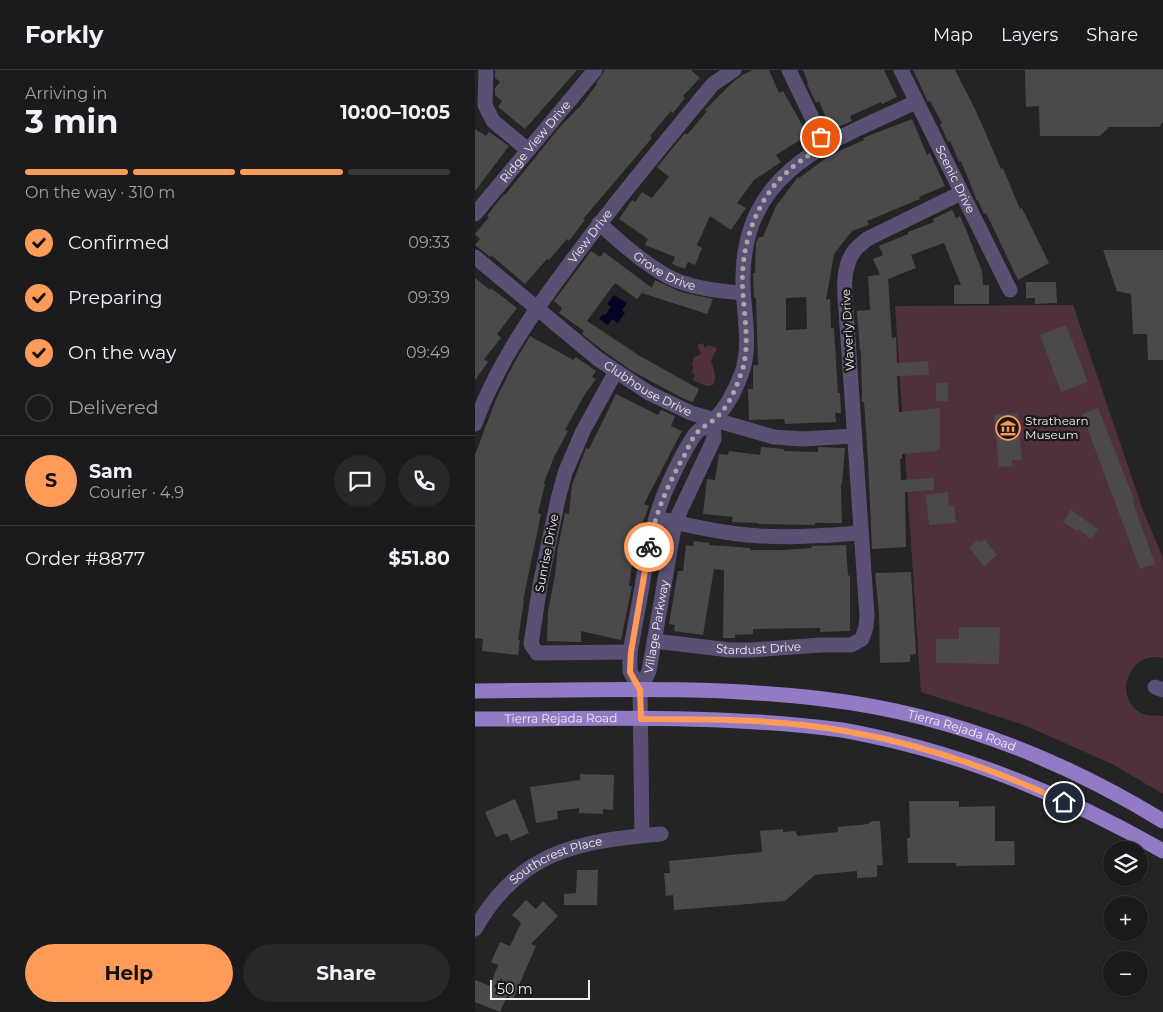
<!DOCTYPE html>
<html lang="en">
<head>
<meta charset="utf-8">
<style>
	body { margin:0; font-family:Montserrat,sans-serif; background:#282729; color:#f1f3f6; height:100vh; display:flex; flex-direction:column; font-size:19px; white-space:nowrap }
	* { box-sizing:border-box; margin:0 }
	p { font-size:16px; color:#a0a1a3 }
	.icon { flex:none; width:28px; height:28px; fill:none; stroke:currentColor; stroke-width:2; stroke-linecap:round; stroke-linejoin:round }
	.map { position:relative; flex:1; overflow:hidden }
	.drawer { display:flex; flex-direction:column; background:#1b1a1c; width:475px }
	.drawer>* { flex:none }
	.tools { position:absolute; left:628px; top:771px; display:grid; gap:10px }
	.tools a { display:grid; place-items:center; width:45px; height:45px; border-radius:50%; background:#1b1a1c; box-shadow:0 1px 4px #0004,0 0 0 1px #39383b; font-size:25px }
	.scale { position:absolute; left:15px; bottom:12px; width:100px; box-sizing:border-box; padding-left:5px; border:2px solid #efedef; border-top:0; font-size:14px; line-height:18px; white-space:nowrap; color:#efedef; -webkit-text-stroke:4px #1b191b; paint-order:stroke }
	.pin { position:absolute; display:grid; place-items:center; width:42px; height:42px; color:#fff; margin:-21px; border:2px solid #fff; border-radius:50%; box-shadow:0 1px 5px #0007 }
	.courier { position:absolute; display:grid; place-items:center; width:50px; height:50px; margin:-25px; border:4px solid #fe9b58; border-radius:50%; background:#fff; color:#222; box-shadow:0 1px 6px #0007 }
	.head em { font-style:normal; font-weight:700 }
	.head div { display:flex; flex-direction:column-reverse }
	.head { display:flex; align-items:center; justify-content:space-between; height:85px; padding:0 25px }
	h1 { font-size:32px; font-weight:700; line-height:38px }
	.bar { display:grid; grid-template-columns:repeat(4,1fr); gap:8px 5px; align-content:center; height:60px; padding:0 25px }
	.bar i { height:6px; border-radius:4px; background:#39383b }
	.bar .selected { background:#fe9b58 }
	.bar p { grid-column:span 4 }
	.line { display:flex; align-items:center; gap:12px; padding:0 25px; border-top:1px solid #39383b }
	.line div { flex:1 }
	.round { display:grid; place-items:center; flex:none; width:52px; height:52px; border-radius:26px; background:#282729 }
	ol { padding:0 25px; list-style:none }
	li { display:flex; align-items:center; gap:15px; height:55px }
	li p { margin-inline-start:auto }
	li .icon { padding:5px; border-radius:50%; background:#fe9b58; color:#111; stroke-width:4 }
	li:last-child { color:#a0a1a3 }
	li i { width:28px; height:28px; border:2px solid #39383b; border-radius:50% }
	.button { display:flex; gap:10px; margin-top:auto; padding:10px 25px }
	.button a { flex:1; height:58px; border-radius:30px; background:#fe9b58; color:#111; font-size:20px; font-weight:700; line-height:58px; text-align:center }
	.button a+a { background:#282729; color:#f1f3f6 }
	header { display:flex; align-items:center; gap:30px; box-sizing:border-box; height:70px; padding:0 25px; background:#1b1a1c; border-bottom:1px solid #39383b }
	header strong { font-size:24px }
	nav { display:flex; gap:28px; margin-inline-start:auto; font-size:18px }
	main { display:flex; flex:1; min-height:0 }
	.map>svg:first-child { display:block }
	.green { fill:#4e313c }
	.water { fill:#070527 }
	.building { fill:#4c494b; fill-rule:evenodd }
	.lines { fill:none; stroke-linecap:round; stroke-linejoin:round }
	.minor { stroke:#5b5073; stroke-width:15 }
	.major { stroke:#927bc4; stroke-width:15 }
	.done { stroke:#a8a6a8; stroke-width:5; stroke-dasharray:0 9 }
	.route { stroke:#fe9b58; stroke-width:6 }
	.labels { text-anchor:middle; stroke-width:4.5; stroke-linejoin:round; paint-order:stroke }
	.street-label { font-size:12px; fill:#efedef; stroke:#1b191b }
	.poi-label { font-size:12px; fill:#efedef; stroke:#1b191b; text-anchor:start }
</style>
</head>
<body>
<header>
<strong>Forkly</strong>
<nav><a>Map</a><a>Layers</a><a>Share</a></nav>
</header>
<main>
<section class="drawer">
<div class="head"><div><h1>3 min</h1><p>Arriving in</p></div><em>10:00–10:05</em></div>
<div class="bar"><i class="selected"></i><i class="selected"></i><i class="selected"></i><i></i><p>On the way · 310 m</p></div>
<ol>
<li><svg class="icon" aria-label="check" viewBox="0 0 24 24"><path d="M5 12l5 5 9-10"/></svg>Confirmed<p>09:33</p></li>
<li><svg class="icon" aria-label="check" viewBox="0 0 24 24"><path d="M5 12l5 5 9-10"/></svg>Preparing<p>09:39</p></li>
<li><svg class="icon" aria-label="check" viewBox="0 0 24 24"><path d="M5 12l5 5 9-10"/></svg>On the way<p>09:49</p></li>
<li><i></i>Delivered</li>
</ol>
<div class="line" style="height:90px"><b class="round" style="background:#fe9b58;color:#111">S</b><div><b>Sam</b><p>Courier · 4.9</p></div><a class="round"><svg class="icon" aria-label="chat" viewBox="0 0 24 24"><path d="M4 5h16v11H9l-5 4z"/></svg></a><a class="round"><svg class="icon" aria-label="phone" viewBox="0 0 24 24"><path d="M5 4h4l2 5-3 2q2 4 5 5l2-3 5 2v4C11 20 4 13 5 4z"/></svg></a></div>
<div class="line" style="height:65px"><div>Order #8877</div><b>$51.80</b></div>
<div class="button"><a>Help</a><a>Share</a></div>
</section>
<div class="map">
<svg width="688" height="942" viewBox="0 0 688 942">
	<rect width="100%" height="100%" fill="#242325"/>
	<!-- green -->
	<path class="green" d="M598 235 669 443 688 488V588C654 579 636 630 668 644 674 646 682 645 688 646V724L637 694 549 655 446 622 420 236Z
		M228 273 230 278 233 275 242 278 236 291C239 299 242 308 238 315L232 316 219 311 218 309 220 306 217 302 218 298 217 294 219 287 226 284 222 275Z"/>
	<!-- water -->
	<path class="water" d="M139 225 152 233 147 240 150 243 143 253 137 249 133 255 124 249 128 244 130 245 136 237 132 234Z"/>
	<!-- building -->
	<path class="building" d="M20 0H102L50 59 23 37 27 31 20 25V18L25 12 20 8Z
		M130 0H216L225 8 208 26 210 28 198 43 196 41 175 66 177 68 108 149 110 150 94 171 92 169 74 190 72 189 50 214 16 185 15 187 0 175 5 169 0 164 14 147 12 146 20 135 29 124 30 125 83 59 103 38H104L122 14 121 13Z
		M278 0H294L304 23 308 21 333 65 301 85 306 92 279 110 262 133 271 138 256 160 235 146 222 175 227 178 220 195 213 192 210 199 197 194 200 187 170 175 173 169 144 149 157 130 160 132 167 122 177 128 194 107 182 97 210 63 212 65 232 41 230 40 256 14 267 5Z
		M328 0H409L422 27 407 34 406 32 375 46 377 51 356 60 344 31 341 33 332 14 333 13Z
		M438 0H480L501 41 526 99 528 98 532 108 545 139 547 138 574 193 543 210 511 143 509 144 503 130 502 131 486 91 484 92 475 71 473 72 465 54 467 53 455 31 453 32Z
		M550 0H688V52L684 57H634L625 66H565L564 36 551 37Z
		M437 49 452 85 455 83 470 116 444 127 445 129 392 151 394 155 377 161 359 184 351 230 355 229 356 258H359L363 323H365L366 343H360L361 352 310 354 309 349 274 350 273 319H278V298L279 295H283L281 228H279L278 203H280L281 173 284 167H288L301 136 323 107 324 108 355 85 389 70 388 68ZM331 227 332 259 311 260V228Z
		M0 59 11 66 14 62 34 76 0 121Z
		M477 140 481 148 485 146 492 162 507 201 508 215H514V234H479V215H486L469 173 436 185 441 198 413 209 417 268 421 267 422 293 453 291 454 305 422 306 424 342 465 338V379H462L463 381 427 384V389H425L426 410 459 408V420L430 422 431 477 397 479 393 391 389 332H387L386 281H385L382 241 395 240 393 206 405 205 398 189 408 185 404 176 433 164V162L459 152 458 149Z
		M628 180H688V290H673L672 264H658L656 224 642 221Z
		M116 181 125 187 129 182 177 218 180 210 206 222 238 229 232 244 167 223 162 229 140 213 112 251 165 286 224 319 218 332 209 329 157 301 127 280 107 264 109 261 84 243 87 238 79 231Z
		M0 208 15 220 16 218 42 238 22 264 26 268 9 289 13 292 0 310Z
		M551 212H581L582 233 560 234V228H551Z
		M591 255 613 312 586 322 565 265Z
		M55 266 98 290 101 287 121 301 117 307 121 309 110 324 90 360 93 361 79 387 69 413 70 414 63 443 66 444 48 531H49L43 570H45L43 585 7 581 8 569 0 568V385L21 329 38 295Z
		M461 313H473V331H461Z
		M141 324 183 345 186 340 200 346 196 356 207 361 169 434 174 436 162 467 161 482 159 481 154 516H157L146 570 106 561V572L72 571 73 541 80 505 83 477 90 443 94 444 97 415 111 378 114 379Z
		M623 338 659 429 657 430 680 494 665 499 607 344Z
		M542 343 547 390H537L538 396 524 397 519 345Z
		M286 377 309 379V381L343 382V377L370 378 367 414H366L367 453H340V455L283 454V453L257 452 258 447 228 444 232 409 240 410 244 384 253 385 254 381 285 385Z
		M473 422 474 436H479L481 453 454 455 451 425Z
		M596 440 623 459 616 469 603 459 602 461 588 452Z
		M509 469 522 485 509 496 494 478 503 470 505 472Z
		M219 471 235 473 234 475 275 478V480H307L337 478 336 476 371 475 373 506 375 505V561L345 562V558L278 559V564L260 565V568H248L249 500 239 499 228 565 199 561 200 555 194 554 203 501H208L211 475 218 476Z
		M436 502 441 584 435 585V592L405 593 404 542 400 503Z
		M484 557H525L524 594 461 593V569H484Z
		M105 704 139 705 138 740 128 739V744L104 743V738L82 741 83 749 61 753 55 717 105 710Z
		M40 729 54 763 36 771 32 763 21 767 10 742Z
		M434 731H484V737L520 736V771H539L540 795 481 796V793H433L432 768H435Z
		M397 751H405L408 795H402V807L382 808V801L340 805 310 831 199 840 198 825 191 826 189 803H195L194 791 287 782 285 761 308 759V762L320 761 323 766 363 762V757L393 754Z
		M102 800H123L122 835H89V824L101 823Z
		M51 830 61 839 68 831 83 846 56 874 61 876 38 929 32 926 25 942 0 932V910L15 916 23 895 16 892 25 872 35 876 46 853 37 845Z"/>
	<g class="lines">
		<!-- minor -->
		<g class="minor">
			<path d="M11 0 10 35 18 51 53 80"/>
			<path d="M314 0 350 75"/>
			<path id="s1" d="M426 0 535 220"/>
			<path id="s2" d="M0 144 120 0"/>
			<path id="s3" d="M124 153C145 172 167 192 192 206 214 218 243 221 268 223"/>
			<path id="s4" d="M0 187 123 289 174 323 216 343 299 367 327 369 379 366"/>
			<path d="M141 301 108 361 90 403 83 429 65 515 56 574 62 583 155 582"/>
			<path id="s5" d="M0 354C20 299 52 251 87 204 135 138 187 76 238 14L259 0"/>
			<path d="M191 450C215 456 239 461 263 464 303 469 345 466 385 463"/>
			<path id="s6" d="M179 571 255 580H276L346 575H376L387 569 391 557 392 546 372 255C371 231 364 200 380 180 383 176 388 173 392 169L486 123"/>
			<path d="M680 617 688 620"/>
			<path d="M165 620 155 601V582C160 556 165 530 169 504 175 472 180 442 194 413 200 400 213 374 221 363 226 358 234 354 239 350 252 337 260 321 266 305 278 275 267 238 268 207 269 98 358 71 441 32"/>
			<path id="s7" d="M167 765 165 620 174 601 200 452 239 369 238 351"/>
			<path id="s8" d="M0 859C44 781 103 771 186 764"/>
		</g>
		<!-- major -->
		<g class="major">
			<path id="s9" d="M0 621C116 620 233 615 348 629 469 643 585 688 688 751"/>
			<path id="s10" d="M0 649C122 649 246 644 367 660 384 663 402 667 419 671 514 694 604 733 688 781"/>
		</g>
	</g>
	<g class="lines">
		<!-- done -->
		<path class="done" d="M174 477C180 444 192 416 209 386 213 379 216 369 222 363 226 357 234 354 240 349 253 337 260 321 266 304 275 280 270 250 268 225 264 181 279 131 313 101 324 91 337 83 350 76L346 67"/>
		<!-- route -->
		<path class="route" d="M174 477 156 582 155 602 165 620 166 649C232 649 305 649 370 661 446 674 519 699 589 732"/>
	</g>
	<!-- icons -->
	<defs>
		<g id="museum-ring" transform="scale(1.25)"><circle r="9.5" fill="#1b191b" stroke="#fe9b58" stroke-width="1.5"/><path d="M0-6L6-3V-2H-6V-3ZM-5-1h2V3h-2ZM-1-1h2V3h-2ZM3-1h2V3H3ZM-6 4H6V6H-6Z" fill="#fe9b58"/></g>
	</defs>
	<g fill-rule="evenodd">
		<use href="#museum-ring" x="533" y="358"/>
	</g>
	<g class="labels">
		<!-- street labels -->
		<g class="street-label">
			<text dy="4" stroke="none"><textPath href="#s2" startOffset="94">Ridge View Drive</textPath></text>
			<text dy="4" stroke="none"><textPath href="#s1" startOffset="122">Scenic Drive</textPath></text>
			<text dy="4" stroke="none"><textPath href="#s5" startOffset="221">View Drive</textPath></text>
			<text dy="4" stroke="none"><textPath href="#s3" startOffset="82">Grove Drive</textPath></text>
			<text transform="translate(373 260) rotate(-93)" y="4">Waverly Drive</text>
			<text dy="4" stroke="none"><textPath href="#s4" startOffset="218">Clubhouse Drive</textPath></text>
			<text transform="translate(72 483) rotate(-79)" y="4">Sunrise Drive</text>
			<text dy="4" stroke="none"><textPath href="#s7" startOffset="211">Village Parkway</textPath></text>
			<text dy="4" stroke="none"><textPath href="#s6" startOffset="105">Stardust Drive</textPath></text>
			<text dy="4" stroke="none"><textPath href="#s10" startOffset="86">Tierra Rejada Road</textPath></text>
			<text dy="4" stroke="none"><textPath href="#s9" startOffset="491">Tierra Rejada Road</textPath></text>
			<text dy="4" stroke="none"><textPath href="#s8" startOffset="110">Southcrest Place</textPath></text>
		</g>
		<!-- poi labels -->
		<g class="poi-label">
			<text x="550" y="355">Strathearn<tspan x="550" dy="14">Museum</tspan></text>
		</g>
	</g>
</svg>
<div class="tools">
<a><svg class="icon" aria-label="layers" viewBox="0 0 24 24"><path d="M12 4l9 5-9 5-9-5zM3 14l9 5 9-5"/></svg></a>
<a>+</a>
<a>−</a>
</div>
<div class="scale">50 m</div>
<div class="pin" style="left:346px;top:67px;background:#ea580c"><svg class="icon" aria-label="bag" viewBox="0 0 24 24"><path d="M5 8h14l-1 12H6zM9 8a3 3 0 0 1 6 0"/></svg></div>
<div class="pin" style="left:589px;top:732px;background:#1f2937"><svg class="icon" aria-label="home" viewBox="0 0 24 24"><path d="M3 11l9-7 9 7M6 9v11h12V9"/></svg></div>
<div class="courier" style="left:174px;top:477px"><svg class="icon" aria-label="bike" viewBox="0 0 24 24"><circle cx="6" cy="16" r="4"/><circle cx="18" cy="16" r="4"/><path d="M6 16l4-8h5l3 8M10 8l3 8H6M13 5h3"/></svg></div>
</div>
</main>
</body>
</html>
